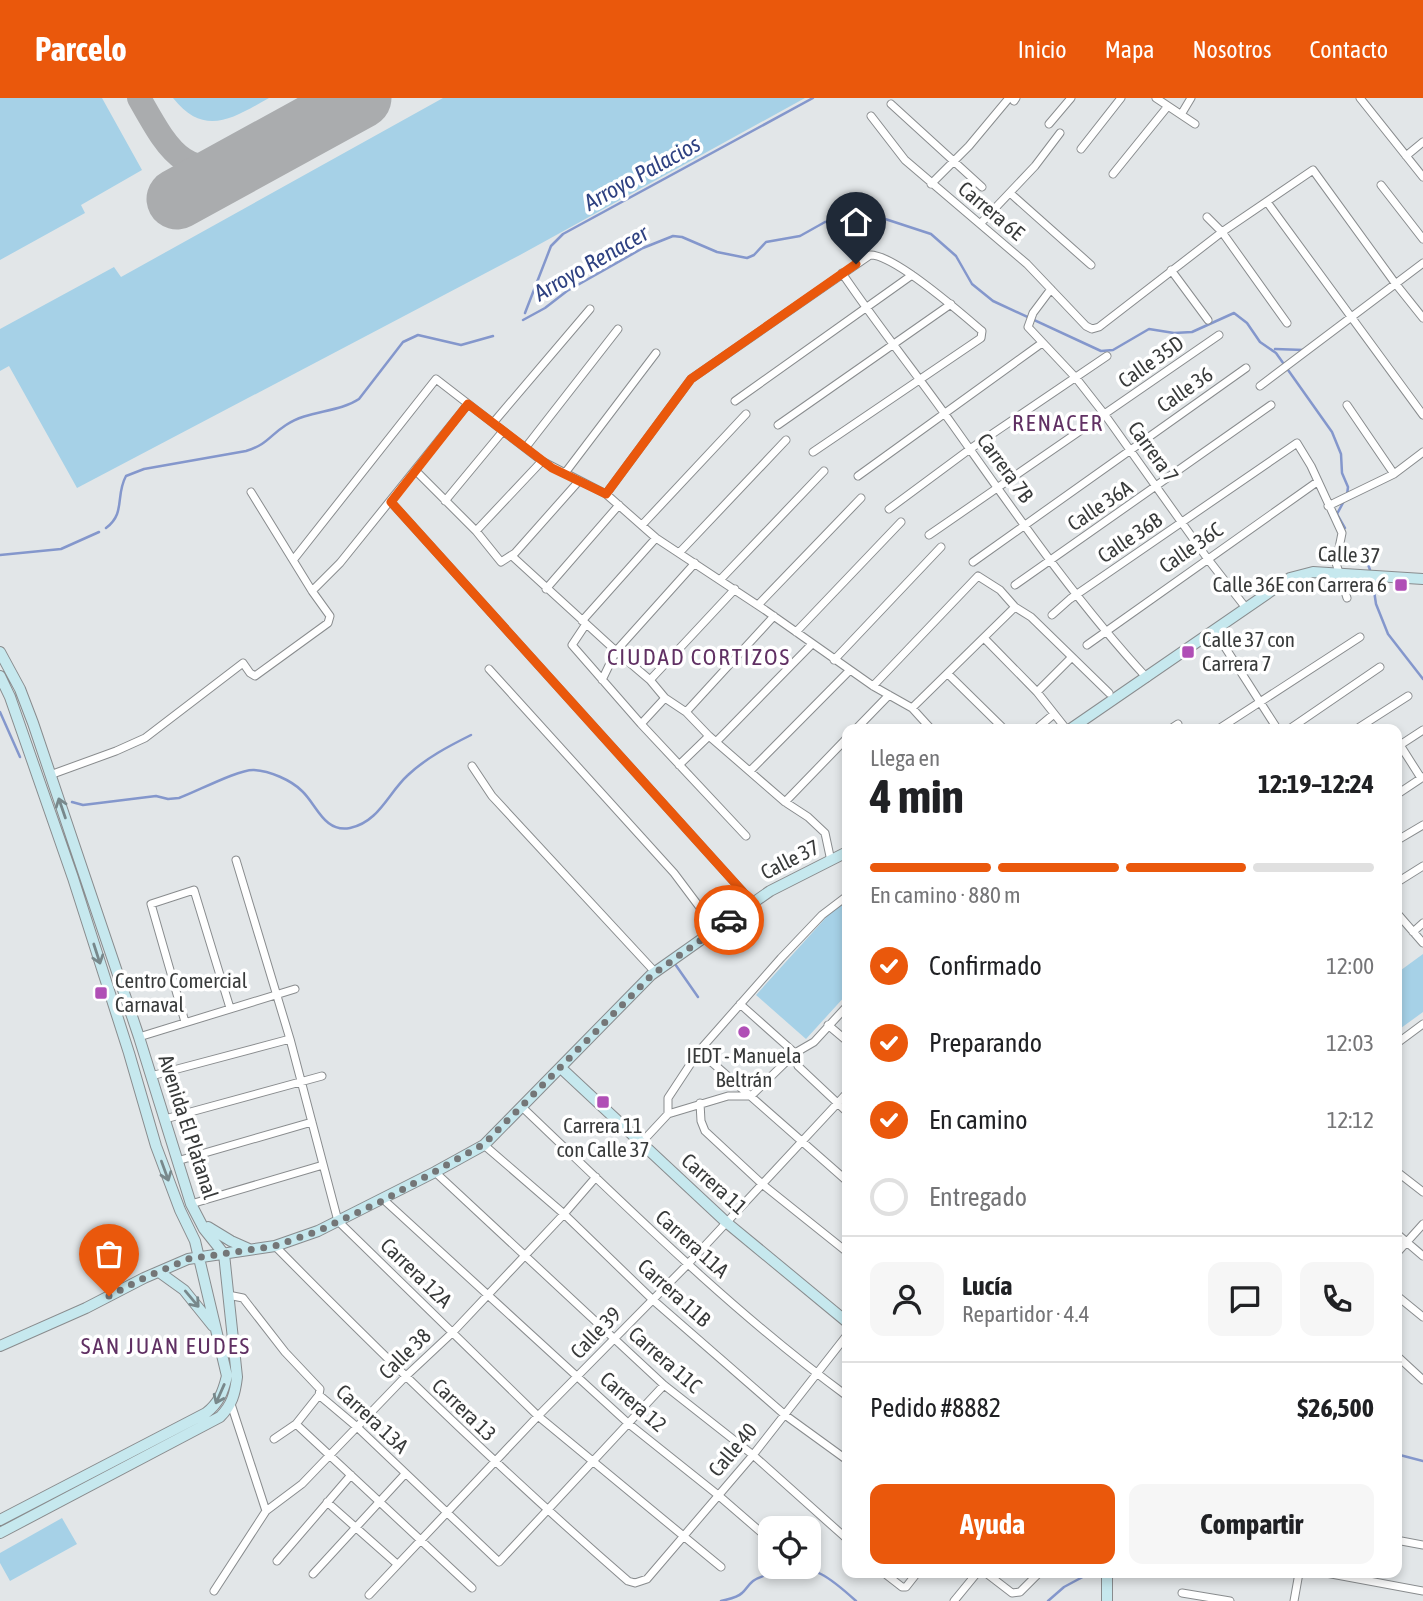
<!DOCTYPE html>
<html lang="es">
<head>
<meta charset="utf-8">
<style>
	body { margin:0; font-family:"Asap Condensed",sans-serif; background:#f6f6f6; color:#202124; height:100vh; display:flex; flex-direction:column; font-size:26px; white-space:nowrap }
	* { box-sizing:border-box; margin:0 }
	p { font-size:23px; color:#757577 }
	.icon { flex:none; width:38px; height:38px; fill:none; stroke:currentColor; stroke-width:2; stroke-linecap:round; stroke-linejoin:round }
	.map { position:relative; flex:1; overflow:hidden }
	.side { position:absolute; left:842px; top:626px; width:560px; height:854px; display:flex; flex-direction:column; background:#fff; border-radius:14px; box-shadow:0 4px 10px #0003 }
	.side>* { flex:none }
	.fabs { position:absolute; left:758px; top:1418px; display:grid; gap:14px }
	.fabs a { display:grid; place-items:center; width:63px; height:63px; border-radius:14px; background:#fff; box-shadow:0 4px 10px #0003; font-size:35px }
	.pin { position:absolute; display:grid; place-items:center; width:60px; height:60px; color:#fff; margin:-72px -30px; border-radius:50% 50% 50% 0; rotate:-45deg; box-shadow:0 0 7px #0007 }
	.pin .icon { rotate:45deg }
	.courier { position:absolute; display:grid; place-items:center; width:70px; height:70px; margin:-35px; border:5px solid #ea580c; border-radius:50%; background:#fff; color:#222; box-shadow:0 2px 9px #0007 }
	.summary em { font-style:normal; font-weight:700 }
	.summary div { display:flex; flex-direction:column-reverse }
	.summary { display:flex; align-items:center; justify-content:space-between; height:119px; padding:0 28px }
	h1 { font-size:46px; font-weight:700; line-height:52px }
	.bar { display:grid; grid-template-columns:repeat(4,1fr); gap:10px 7px; align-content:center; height:84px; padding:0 28px }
	.bar i { height:9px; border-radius:5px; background:#e0e0e0 }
	.bar .active { background:#ea580c }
	.bar p { grid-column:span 4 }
	.line { display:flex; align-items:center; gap:18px; padding:0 28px; border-top:2px solid #e0e0e0 }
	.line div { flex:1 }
	.round { display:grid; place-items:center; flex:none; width:74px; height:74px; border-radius:14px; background:#f6f6f6 }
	ol { padding:0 28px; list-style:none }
	li { display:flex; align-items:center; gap:21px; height:77px }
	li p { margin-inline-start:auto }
	li .icon { padding:7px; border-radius:50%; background:#ea580c; color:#fff; stroke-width:4 }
	li:last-child { color:#757577 }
	li i { width:38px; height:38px; border:4px solid #e0e0e0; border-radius:50% }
	.action { display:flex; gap:14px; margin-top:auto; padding:14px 28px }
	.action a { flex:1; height:80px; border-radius:14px; background:#ea580c; color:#fff; font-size:28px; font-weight:700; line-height:80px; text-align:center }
	.action a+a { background:#f6f6f6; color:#202124 }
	header { display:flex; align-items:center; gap:42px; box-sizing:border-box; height:98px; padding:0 35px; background:#ea580c; color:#fff }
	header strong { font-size:33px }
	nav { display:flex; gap:38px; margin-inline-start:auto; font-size:24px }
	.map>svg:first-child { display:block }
	.green { fill:#a6d1e7 }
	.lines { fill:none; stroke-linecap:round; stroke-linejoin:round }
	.stream { stroke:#8497cc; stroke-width:2.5 }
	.taxiway { stroke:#aaacae; stroke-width:24 }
	.runway { stroke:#aaacae; stroke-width:61 }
	.street-casing { stroke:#898c8e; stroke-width:9 }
	.secondary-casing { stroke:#898c8e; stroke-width:12 }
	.street { stroke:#fff; stroke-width:7 }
	.secondary { stroke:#c6e8ee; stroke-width:10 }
	.oneway { stroke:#78888b }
	.done { stroke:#747677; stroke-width:7; stroke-dasharray:0 12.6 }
	.route { stroke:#ea580c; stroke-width:9 }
	.poi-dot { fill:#b04fb6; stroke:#fff; stroke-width:2.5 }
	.labels { text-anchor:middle; stroke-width:7; stroke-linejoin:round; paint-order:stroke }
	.street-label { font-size:21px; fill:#383a3a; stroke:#fff }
	.poi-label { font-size:21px; fill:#383a3a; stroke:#fff; text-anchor:start }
	.water-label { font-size:23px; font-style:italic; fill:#2e4181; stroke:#fff }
	.neighbourhood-label { font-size:23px; letter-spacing:2px; fill:#603063; stroke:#fff }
</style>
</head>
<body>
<header>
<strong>Parcelo</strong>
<nav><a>Inicio</a><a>Mapa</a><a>Nosotros</a><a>Contacto</a></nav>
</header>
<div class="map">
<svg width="1423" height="1503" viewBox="0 0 1423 1503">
	<rect width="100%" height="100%" fill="#e2e6e8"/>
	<!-- green -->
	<path class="green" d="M0 0H102L142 72 81 107 85 115 0 162Z
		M173 0H269C233 20 205 40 173 0Z
		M443 0H805L520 157 77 390 9 268 0 273V231L114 169 121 179Z
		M840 804 847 810V896L806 941 756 897Z
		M1423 856V914L1401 930 1397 925V875Z
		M62 1420 77 1446 10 1483 0 1465V1455Z"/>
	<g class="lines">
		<!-- stream -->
		<path class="stream" d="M525 215 551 148 563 136 813 0
			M523 222 545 210 567 193 643 150 673 138 682 139 717 154 747 160 754 157 766 144 800 138 825 124 876 118 931 136 956 158 972 186 993 203 1101 253 1113 252 1149 231 1174 235 1192 234 1234 215 1247 225 1260 244 1276 255 1332 334 1341 356 1342 375 1348 389 1347 397
			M1275 251 1304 252
			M1344 403 1337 416 1345 430
			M106 430C126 415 115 398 126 378L144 371 246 353C268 346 269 338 286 327 308 312 338 315 359 301L403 244 418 237 461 247 493 238
			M1362 449 1370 472
			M0 457 61 451 99 434
			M1373 486 1376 506 1388 536 1423 581
			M0 614 20 659
			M72 704 83 707 156 698 168 701 179 700C196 694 239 671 254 672 270 673 291 682 302 693 317 707 324 735 350 730 379 724 388 695 408 677 426 660 449 648 471 637
			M675 866 698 899
			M1396 1356 1423 1363
			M721 1503C728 1501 737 1500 742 1495 746 1492 748 1487 753 1483 760 1478 770 1476 779 1473 811 1462 833 1482 856 1503
			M1048 1503 1064 1489 1090 1475"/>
		<!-- taxiway -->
		<path class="taxiway" d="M139 0C169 53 186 88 253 59"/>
		<!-- runway -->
		<path class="runway" d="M177 101 361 0"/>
		<!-- street casing -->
		<g class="street-casing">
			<path id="street" d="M1156 0 1195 26
				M1360 0 1423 79
				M1014 3 1016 0
				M891 6 982 89
				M1182 15 1191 0
				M871 18 905 62 1027 166 1086 228 1092 231 1099 229 1222 134 1313 72 1395 185 1423 220
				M1049 26 1071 0
				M1081 51 1121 0
				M1406 58 1423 44
				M1113 76 1168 8
				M931 86 969 48 1009 0
				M1381 87 1423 141
				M1010 95 1091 167
				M1267 104 1423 317
				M1207 119 1222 134 1287 225
				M981 125 1035 68 1060 35
				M1171 172 1208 222
				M842 175C877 227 916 275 952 326 1014 413 1074 501 1147 580
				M1051 191 1033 215 1028 229 1076 280 1105 317 1207 460 1246 510
				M1260 288 1423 165
				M735 303 912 177
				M1347 307 1394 376
				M493 325 590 211
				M778 327 951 206
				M526 349 618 231
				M416 373 476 433 501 464 515 455 578 384
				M565 375 656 255
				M858 378 1042 245
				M606 396 691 281 870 157C894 156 962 216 982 233L981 240 813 354
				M445 403 503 333
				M391 404 753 805
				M1328 408 1394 376 1423 354
				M889 411 970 351 1107 258
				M642 427 746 316
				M476 433 542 363
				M929 437 1219 237
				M679 455 786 342
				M512 458 616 553 650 582 665 600 686 614 709 638 785 704 808 719 825 735 831 763
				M294 461 436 281 542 363 606 396 656 440 765 512 873 588 912 610 932 632
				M973 464 1246 270
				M720 482 824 373
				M1015 487 1271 307
				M546 491 619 407
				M312 493 340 465 468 306
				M758 507 861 400
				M1052 517 1070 501 1297 345 1311 368 1342 435 1336 465 1347 500
				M582 523 656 440
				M586 526 572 547 641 626 746 738
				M1214 532 1278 632
				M796 534 901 424
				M984 540 1037 594 1067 632
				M1087 547 1317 384
				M834 562 941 449
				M489 571 674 775 716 831
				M948 576 1005 632
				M602 582 616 553 695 465
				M650 582 735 491
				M873 588 978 478 1000 492 1015 509 1031 519 1109 595
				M1037 594 1072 559
				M912 610 1015 509
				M686 614 774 518
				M641 626 665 600
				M855 632 889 597
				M1035 632 1054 616
				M1169 632 1178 626
				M1217 632 1360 539
				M1288 632 1380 569
				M1355 632 1408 598
				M717 643 812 546
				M1400 647 1421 680
				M1397 649 1423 632
				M679 667 709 638
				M472 668 492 698 655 874
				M750 673 850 572
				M50 677 116 653 145 640 243 565 250 575 255 578 328 525 330 518 312 493 251 394
				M1396 697 1423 679
				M785 704 847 640
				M1396 743 1423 727
				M236 762 290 941 338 1123 538 1318 721 1469
				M1396 785 1423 768
				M1396 814 1423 845
				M1413 834 1423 825
				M740 906 795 955 798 968 847 1014
				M185 924 151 806 194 792 230 910
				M828 927 847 943
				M139 939 295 891
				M1396 946 1423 926
				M699 953 847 1083
				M151 978 290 941
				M700 1005 701 1023 705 1033 762 1086 847 1154
				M522 1009C627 1109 730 1212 847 1298
				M668 1016V1000L699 953 781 860 822 817 847 798
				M165 1021 322 978
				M641 1045 668 1016 728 998H751L795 955 814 944 847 908
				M484 1047 564 1116 653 1202 785 1317 847 1362
				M177 1063 312 1024
				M1396 1073 1423 1094
				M435 1074 664 1287 753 1357 847 1441
				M384 1102 629 1326 718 1397 770 1442
				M191 1106 323 1067
				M1396 1135 1423 1158
				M275 1148C389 1264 505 1376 628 1483L635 1485 647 1481 753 1357 847 1237
				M1396 1156 1423 1126
				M228 1197 243 1200 285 1254 320 1291 319 1297 357 1329 499 1464 664 1287
				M1396 1197 1423 1219
				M1396 1257 1423 1282
				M231 1306 266 1413
				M296 1326 472 1490
				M274 1341 296 1326 319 1297
				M327 1404 397 1466
				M1396 1442 1423 1447
				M277 1463 351 1377
				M884 1475 902 1489H906L917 1475
				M986 1475 1012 1495 1020 1494 1039 1475
				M1326 1475 1423 1493
				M313 1476 405 1376
				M214 1493 266 1413 302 1386 405 1279 452 1235 564 1116 596 1079
				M1182 1495 1230 1503
				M369 1497 538 1318 687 1167 847 995
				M954 1503 977 1475
				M1294 1503 1299 1475"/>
		</g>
		<!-- secondary casing -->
		<g class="secondary-casing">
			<path id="secondary" d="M0 554 20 591 33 625 139 939 191 1106 204 1131 224 1156 237 1279C235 1296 232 1307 220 1319L0 1435
				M0 578 10 599 73 780 129 955 156 1048 180 1112 195 1143 227 1278C223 1294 219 1305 206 1315L0 1422
				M1069 632 1290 480 1313 474 1423 481
				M561 970 726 1124 847 1224
				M208 1129 231 1143 249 1151
				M159 1174 184 1192 213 1228
				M0 1248 86 1210 144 1180 188 1161 275 1148 318 1133 435 1074 484 1047 651 877 770 793 847 754
				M1107 1503V1475"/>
		</g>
		<!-- street -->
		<use href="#street" class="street"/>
		<!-- secondary -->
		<use href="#secondary" class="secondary"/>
	</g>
	<!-- one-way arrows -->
	<defs><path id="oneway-shaft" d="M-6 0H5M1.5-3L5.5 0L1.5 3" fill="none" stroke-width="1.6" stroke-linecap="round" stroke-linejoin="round" transform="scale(1.75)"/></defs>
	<g class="oneway">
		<use href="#oneway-shaft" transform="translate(62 710) rotate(-109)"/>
		<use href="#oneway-shaft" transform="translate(97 856) rotate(72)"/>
		<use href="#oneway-shaft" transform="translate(165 1073) rotate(70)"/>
		<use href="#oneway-shaft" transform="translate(192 1201) rotate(50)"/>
		<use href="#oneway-shaft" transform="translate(220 1296) rotate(114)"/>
	</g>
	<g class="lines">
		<!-- done -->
		<path class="done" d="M109 1198 144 1180 188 1161 275 1148 318 1133 384 1102 484 1046 652 877 729 822"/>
		<!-- route -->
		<path class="route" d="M729 822 753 805 391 404 468 306 552 370 606 396 691 281 856 166"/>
	</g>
	<!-- markers -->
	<g class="poi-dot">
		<rect x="1394" y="480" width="14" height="14" rx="3.5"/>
		<rect x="1181" y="547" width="14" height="14" rx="3.5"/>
		<rect x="94" y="888" width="14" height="14" rx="3.5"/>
		<circle cx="744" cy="934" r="7"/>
		<rect x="596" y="997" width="14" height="14" rx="3.5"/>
	</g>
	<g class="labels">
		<!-- street labels -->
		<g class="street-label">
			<text transform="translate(991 113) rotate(40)" y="7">Carrera 6E</text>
			<text transform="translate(1151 264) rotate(-35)" y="7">Calle 35D</text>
			<text transform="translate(1185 292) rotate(-35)" y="7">Calle 36</text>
			<text transform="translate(1153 354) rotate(54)" y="7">Carrera 7</text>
			<text transform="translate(1005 370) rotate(54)" y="7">Carrera 7B</text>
			<text transform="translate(1100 408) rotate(-34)" y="7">Calle 36A</text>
			<text transform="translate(1130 440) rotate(-34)" y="7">Calle 36B</text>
			<text transform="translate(1191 450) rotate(-35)" y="7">Calle 36C</text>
			<text transform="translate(1349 457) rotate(2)" y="7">Calle 37</text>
			<text transform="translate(790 762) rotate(-27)" y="7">Calle 37</text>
			<text transform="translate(188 1029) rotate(72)" y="7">Avenida El Platanal</text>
			<text transform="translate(714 1086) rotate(42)" y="7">Carrera 11</text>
			<text transform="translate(692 1146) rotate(42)" y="7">Carrera 11A</text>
			<text transform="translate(416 1175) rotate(44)" y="7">Carrera 12A</text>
			<text transform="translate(674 1195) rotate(42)" y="7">Carrera 11B</text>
			<text transform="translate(596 1235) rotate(-46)" y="7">Calle 39</text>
			<text transform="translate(405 1256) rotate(-44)" y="7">Calle 38</text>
			<text transform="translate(665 1262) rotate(41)" y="7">Carrera 11C</text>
			<text transform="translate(633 1304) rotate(41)" y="7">Carrera 12</text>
			<text transform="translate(464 1312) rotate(44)" y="7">Carrera 13</text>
			<text transform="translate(372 1321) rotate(43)" y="7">Carrera 13A</text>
			<text transform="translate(733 1352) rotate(-50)" y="7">Calle 40</text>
		</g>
		<!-- poi labels -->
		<g class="poi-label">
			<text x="1387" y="494" text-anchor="end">Calle 36E con Carrera 6</text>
			<text x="1202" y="549">Calle 37 con<tspan x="1202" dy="24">Carrera 7</tspan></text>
			<text x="115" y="890">Centro Comercial<tspan x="115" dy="24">Carnaval</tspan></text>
			<text x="744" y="965" text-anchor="middle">IEDT - Manuela<tspan x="744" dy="24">Beltrán</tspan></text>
			<text x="603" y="1035" text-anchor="middle">Carrera 11<tspan x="603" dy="24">con Calle 37</tspan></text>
		</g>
		<!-- water labels -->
		<g class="water-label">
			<text transform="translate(642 75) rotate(-29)" y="8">Arroyo Palacios</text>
			<text transform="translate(591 165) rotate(-30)" y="8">Arroyo Renacer</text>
		</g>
		<!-- neighbourhood labels -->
		<g class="neighbourhood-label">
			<text x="1058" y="333">RENACER</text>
			<text x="699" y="567">CIUDAD CORTIZOS</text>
			<text x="166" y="1256">SAN JUAN EUDES</text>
		</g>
	</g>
</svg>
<div class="fabs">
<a><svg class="icon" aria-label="locate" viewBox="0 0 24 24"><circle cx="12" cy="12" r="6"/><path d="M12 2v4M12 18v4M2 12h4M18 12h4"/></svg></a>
</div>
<div class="pin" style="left:109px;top:1198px;background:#ea580c"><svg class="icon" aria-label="bag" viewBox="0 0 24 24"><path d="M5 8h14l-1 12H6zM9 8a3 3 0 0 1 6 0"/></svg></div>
<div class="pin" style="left:856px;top:166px;background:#1f2937"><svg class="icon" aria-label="home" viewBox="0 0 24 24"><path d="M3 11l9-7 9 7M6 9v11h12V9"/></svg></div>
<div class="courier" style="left:729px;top:822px"><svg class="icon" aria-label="car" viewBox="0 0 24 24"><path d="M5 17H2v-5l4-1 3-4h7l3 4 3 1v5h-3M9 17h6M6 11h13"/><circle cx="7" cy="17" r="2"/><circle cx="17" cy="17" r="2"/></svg></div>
<section class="side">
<div class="summary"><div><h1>4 min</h1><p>Llega en</p></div><em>12:19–12:24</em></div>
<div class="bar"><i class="active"></i><i class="active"></i><i class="active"></i><i></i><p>En camino · 880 m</p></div>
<ol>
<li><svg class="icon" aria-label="check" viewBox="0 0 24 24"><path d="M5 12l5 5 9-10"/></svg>Confirmado<p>12:00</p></li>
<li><svg class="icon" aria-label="check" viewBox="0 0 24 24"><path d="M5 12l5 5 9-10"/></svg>Preparando<p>12:03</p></li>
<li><svg class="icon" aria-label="check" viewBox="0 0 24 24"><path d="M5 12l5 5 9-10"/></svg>En camino<p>12:12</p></li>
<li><i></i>Entregado</li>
</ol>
<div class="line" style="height:126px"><a class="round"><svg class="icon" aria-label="person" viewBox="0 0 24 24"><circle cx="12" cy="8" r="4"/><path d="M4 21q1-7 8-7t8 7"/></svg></a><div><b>Lucía</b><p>Repartidor · 4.4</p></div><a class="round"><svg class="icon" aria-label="chat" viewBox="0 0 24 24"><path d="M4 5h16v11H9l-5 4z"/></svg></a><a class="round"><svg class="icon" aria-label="phone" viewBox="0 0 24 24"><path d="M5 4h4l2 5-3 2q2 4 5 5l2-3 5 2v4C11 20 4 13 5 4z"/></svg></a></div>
<div class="line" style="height:91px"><div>Pedido #8882</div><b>$26,500</b></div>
<div class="action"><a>Ayuda</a><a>Compartir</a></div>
</section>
</div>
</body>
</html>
